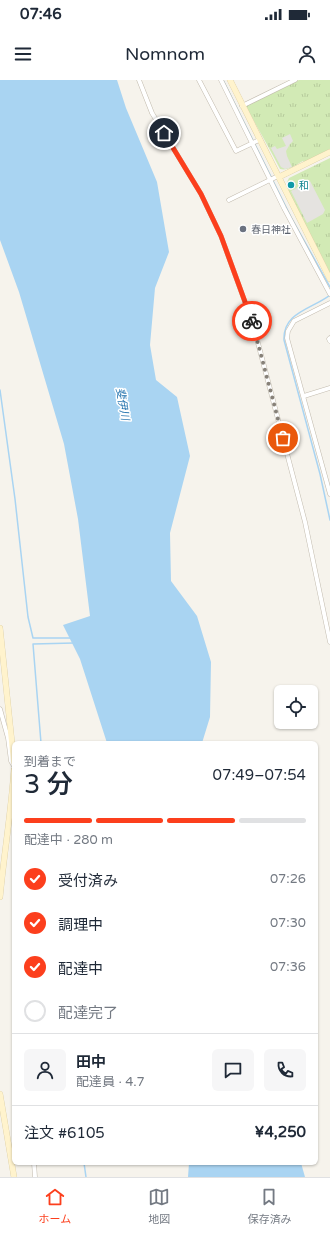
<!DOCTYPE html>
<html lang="ja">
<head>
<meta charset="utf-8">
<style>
	body { margin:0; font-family:"Varela Round","Noto Sans JP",sans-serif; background:#f6f6f7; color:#1f2937; height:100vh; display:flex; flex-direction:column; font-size:15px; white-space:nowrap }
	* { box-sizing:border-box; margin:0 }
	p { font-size:13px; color:#747a83 }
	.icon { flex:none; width:22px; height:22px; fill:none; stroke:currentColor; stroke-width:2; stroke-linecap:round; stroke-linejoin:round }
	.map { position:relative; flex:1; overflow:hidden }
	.drawer { position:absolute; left:12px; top:661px; width:306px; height:424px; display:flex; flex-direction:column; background:#fff; border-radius:6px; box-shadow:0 1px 3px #0004 }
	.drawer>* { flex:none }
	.tools { position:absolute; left:274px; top:605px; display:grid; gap:8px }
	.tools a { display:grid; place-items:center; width:44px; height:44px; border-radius:6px; background:#fff; box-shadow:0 1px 3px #0004; font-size:20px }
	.pin { position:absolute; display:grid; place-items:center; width:34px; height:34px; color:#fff; margin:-17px; border:2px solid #fff; border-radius:50%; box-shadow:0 1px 4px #0007 }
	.courier { position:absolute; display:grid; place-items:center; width:40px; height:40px; margin:-20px; border:3px solid #fc3f1d; border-radius:50%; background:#fff; color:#222; box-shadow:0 1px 5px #0007 }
	.head em { font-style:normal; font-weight:600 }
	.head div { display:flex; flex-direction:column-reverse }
	.head { display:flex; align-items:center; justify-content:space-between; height:68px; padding:0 12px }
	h1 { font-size:26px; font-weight:600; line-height:30px }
	.bar { display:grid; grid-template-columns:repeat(4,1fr); gap:6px 4px; align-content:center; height:48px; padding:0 12px }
	.bar i { height:5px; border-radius:3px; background:#e0e1e3 }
	.bar .current { background:#fc3f1d }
	.bar p { grid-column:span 4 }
	.line { display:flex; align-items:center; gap:10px; padding:0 12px; border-top:1px solid #e0e1e3 }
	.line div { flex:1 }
	.round { display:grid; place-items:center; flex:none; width:42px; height:42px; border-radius:6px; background:#f6f6f7 }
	ol { padding:0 12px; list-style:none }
	li { display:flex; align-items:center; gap:12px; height:44px }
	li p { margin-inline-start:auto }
	li .icon { padding:4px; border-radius:50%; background:#fc3f1d; color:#fff; stroke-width:4 }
	li:last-child { color:#747a83 }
	li i { width:22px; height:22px; border:2px solid #e0e1e3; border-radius:50% }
	.status { display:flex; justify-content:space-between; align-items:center; height:28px; padding:0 20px; background:#fff; direction:ltr }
	.status svg { height:11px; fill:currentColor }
	header { display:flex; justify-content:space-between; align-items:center; height:52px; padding:0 12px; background:#fff; font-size:18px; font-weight:600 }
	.menu { display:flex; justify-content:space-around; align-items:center; height:56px; border-top:1px solid #e0e1e3; background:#fff; font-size:11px; color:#747a83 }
	.menu a { display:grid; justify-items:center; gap:2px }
	.menu .current { color:#fc3f1d }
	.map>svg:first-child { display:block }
	.park { fill:url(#park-tufts) }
	.parking { fill:#e5e3e0 }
	.water { fill:#a9d4f2 }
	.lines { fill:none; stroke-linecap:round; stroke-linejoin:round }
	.stream { stroke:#a9d4f2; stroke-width:1.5 }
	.street-casing { stroke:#c2bbae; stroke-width:5 }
	.secondary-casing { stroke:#d6c79b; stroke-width:6 }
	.street { stroke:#fff; stroke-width:4 }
	.secondary { stroke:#fff3cd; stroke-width:5.5 }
	.done { stroke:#878178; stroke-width:4; stroke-dasharray:0 7.2 }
	.route { stroke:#fc3f1d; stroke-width:5 }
	.culture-dot { fill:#0f9aa8; stroke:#fff; stroke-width:1.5 }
	.worship-dot { fill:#6b7280; stroke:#fff; stroke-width:1.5 }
	.labels { text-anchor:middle; stroke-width:3; stroke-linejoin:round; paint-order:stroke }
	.culture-label { font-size:10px; fill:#0d838f; stroke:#fff; text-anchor:start }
	.worship-label { font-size:10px; fill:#5b616d; stroke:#fff; text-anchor:start }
	.water-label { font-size:11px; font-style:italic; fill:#2e7ab2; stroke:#fff }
</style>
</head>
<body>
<div class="status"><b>07:46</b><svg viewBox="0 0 49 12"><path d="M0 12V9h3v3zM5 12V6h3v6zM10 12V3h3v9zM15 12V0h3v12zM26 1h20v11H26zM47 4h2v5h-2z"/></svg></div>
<header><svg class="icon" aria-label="menu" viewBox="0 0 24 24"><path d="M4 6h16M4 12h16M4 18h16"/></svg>Nomnom<svg class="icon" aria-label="person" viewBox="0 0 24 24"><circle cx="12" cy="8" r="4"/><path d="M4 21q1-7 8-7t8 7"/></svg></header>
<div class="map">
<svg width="330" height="1097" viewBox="0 0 330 1097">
	<defs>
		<pattern id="park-tufts" width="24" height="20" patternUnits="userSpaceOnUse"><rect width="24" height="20" fill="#d2eab5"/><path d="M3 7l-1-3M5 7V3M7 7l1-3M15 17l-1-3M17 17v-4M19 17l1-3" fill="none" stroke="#b6ca9c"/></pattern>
	</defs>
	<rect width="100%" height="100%" fill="#f6f3ec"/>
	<!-- park -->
	<path class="park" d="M299 0H330V70L304 82 303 81C296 85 288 91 280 89 269 67 257 48 246 26Z
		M330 78V193L289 112 287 102 289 98Z"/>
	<!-- parking -->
	<path class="parking" d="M290 54 293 61 290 64 286 71 287 76 292 87 285 89 281 87 271 68 275 66 277 69 286 66 282 58Z
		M310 101 325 130 323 134 307 143 291 111Z"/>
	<!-- water -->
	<path class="water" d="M0 0H117L126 28 157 102 169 172 155 208 150 265 156 300 177 317 190 376 170 453 171 501 197 536 211 582 210 637 202 663H107L80 579 63 545 90 536 78 439 64 364 19 212 0 160Z
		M189 1083H301L305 1097H188Z"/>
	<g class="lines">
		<!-- stream -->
		<path class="stream" d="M223 0 291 137 330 207
			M330 215C312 229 283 232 284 260L320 394 330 440
			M0 310 15 419 28 537 33 558H71
			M41 663 33 564 74 563
			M84 1083 86 1097"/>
		<!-- street casing -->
		<g class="street-casing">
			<path id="street" d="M139 0 152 33 201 114 221 156 253 244 305 442 330 562
				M199 0 236 71 259 60
				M221 0 284 128 330 214
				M242 26 295 0
				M229 120 278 96
				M330 223 294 241 288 251 287 258 330 414
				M330 258 329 259 330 261
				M304 316 330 308
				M0 629 8 658 11 681 14 686
				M34 1083 35 1097"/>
		</g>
		<!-- secondary casing -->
		<g class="secondary-casing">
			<path id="secondary" d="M230 0 330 199
				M279 97 330 72
				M0 548 14 683
				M0 817C4 774 11 733 14 690
				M0 1014 14 1097"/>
		</g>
		<!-- street -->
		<use href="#street" class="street"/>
		<!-- secondary -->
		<use href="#secondary" class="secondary"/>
	</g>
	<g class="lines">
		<!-- done -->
		<path class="done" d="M252 241 283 358"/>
		<!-- route -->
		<path class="route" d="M164 53 201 114 221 156 252 241"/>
	</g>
	<!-- markers -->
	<circle class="culture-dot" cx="291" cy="105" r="4"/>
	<circle class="worship-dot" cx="243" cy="149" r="4"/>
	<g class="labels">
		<!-- culture labels -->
		<g class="culture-label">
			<text x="299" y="109">和</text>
		</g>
		<!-- worship labels -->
		<g class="worship-label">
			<text x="251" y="153">春日神社</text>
		</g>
		<!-- water labels -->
		<g class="water-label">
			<text transform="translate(123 324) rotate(80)" y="4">斐伊川</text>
		</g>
	</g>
</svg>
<div class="tools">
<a><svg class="icon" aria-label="locate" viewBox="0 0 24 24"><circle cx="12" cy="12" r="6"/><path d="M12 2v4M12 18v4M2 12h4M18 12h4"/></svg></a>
</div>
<div class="pin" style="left:283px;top:358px;background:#ea580c"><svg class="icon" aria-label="bag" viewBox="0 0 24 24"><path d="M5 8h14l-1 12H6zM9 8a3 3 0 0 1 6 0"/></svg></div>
<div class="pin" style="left:164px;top:53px;background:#1f2937"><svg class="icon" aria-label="home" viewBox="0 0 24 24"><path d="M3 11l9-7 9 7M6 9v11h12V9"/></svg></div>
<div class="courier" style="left:252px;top:241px"><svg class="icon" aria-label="bike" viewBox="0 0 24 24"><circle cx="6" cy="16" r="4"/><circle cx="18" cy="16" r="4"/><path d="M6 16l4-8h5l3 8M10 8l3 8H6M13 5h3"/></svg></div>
<section class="drawer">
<div class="head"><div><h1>3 分</h1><p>到着まで</p></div><em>07:49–07:54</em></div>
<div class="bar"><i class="current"></i><i class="current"></i><i class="current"></i><i></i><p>配達中 · 280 m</p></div>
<ol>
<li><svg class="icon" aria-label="check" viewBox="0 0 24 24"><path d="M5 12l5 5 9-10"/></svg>受付済み<p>07:26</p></li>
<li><svg class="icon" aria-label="check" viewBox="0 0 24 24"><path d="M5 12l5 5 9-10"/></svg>調理中<p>07:30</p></li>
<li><svg class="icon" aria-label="check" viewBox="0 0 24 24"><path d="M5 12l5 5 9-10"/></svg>配達中<p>07:36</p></li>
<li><i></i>配達完了</li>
</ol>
<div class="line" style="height:72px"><a class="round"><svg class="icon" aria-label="person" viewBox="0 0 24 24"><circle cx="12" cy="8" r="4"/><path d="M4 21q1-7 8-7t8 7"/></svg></a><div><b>田中</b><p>配達員 · 4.7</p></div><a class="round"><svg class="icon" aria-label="chat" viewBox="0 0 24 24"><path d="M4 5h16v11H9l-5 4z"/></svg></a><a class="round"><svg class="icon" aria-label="phone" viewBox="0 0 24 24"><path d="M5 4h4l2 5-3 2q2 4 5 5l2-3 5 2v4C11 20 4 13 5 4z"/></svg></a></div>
<div class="line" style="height:52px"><div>注文 #6105</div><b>¥4,250</b></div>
</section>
</div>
<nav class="menu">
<a class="current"><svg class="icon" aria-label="home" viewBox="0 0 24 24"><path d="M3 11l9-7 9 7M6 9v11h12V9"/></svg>ホーム</a>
<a><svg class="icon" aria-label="map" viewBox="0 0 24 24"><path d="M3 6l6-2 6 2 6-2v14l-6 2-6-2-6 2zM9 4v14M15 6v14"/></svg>地図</a>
<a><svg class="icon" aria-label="saved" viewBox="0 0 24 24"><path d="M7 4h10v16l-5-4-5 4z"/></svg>保存済み</a>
</nav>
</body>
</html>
